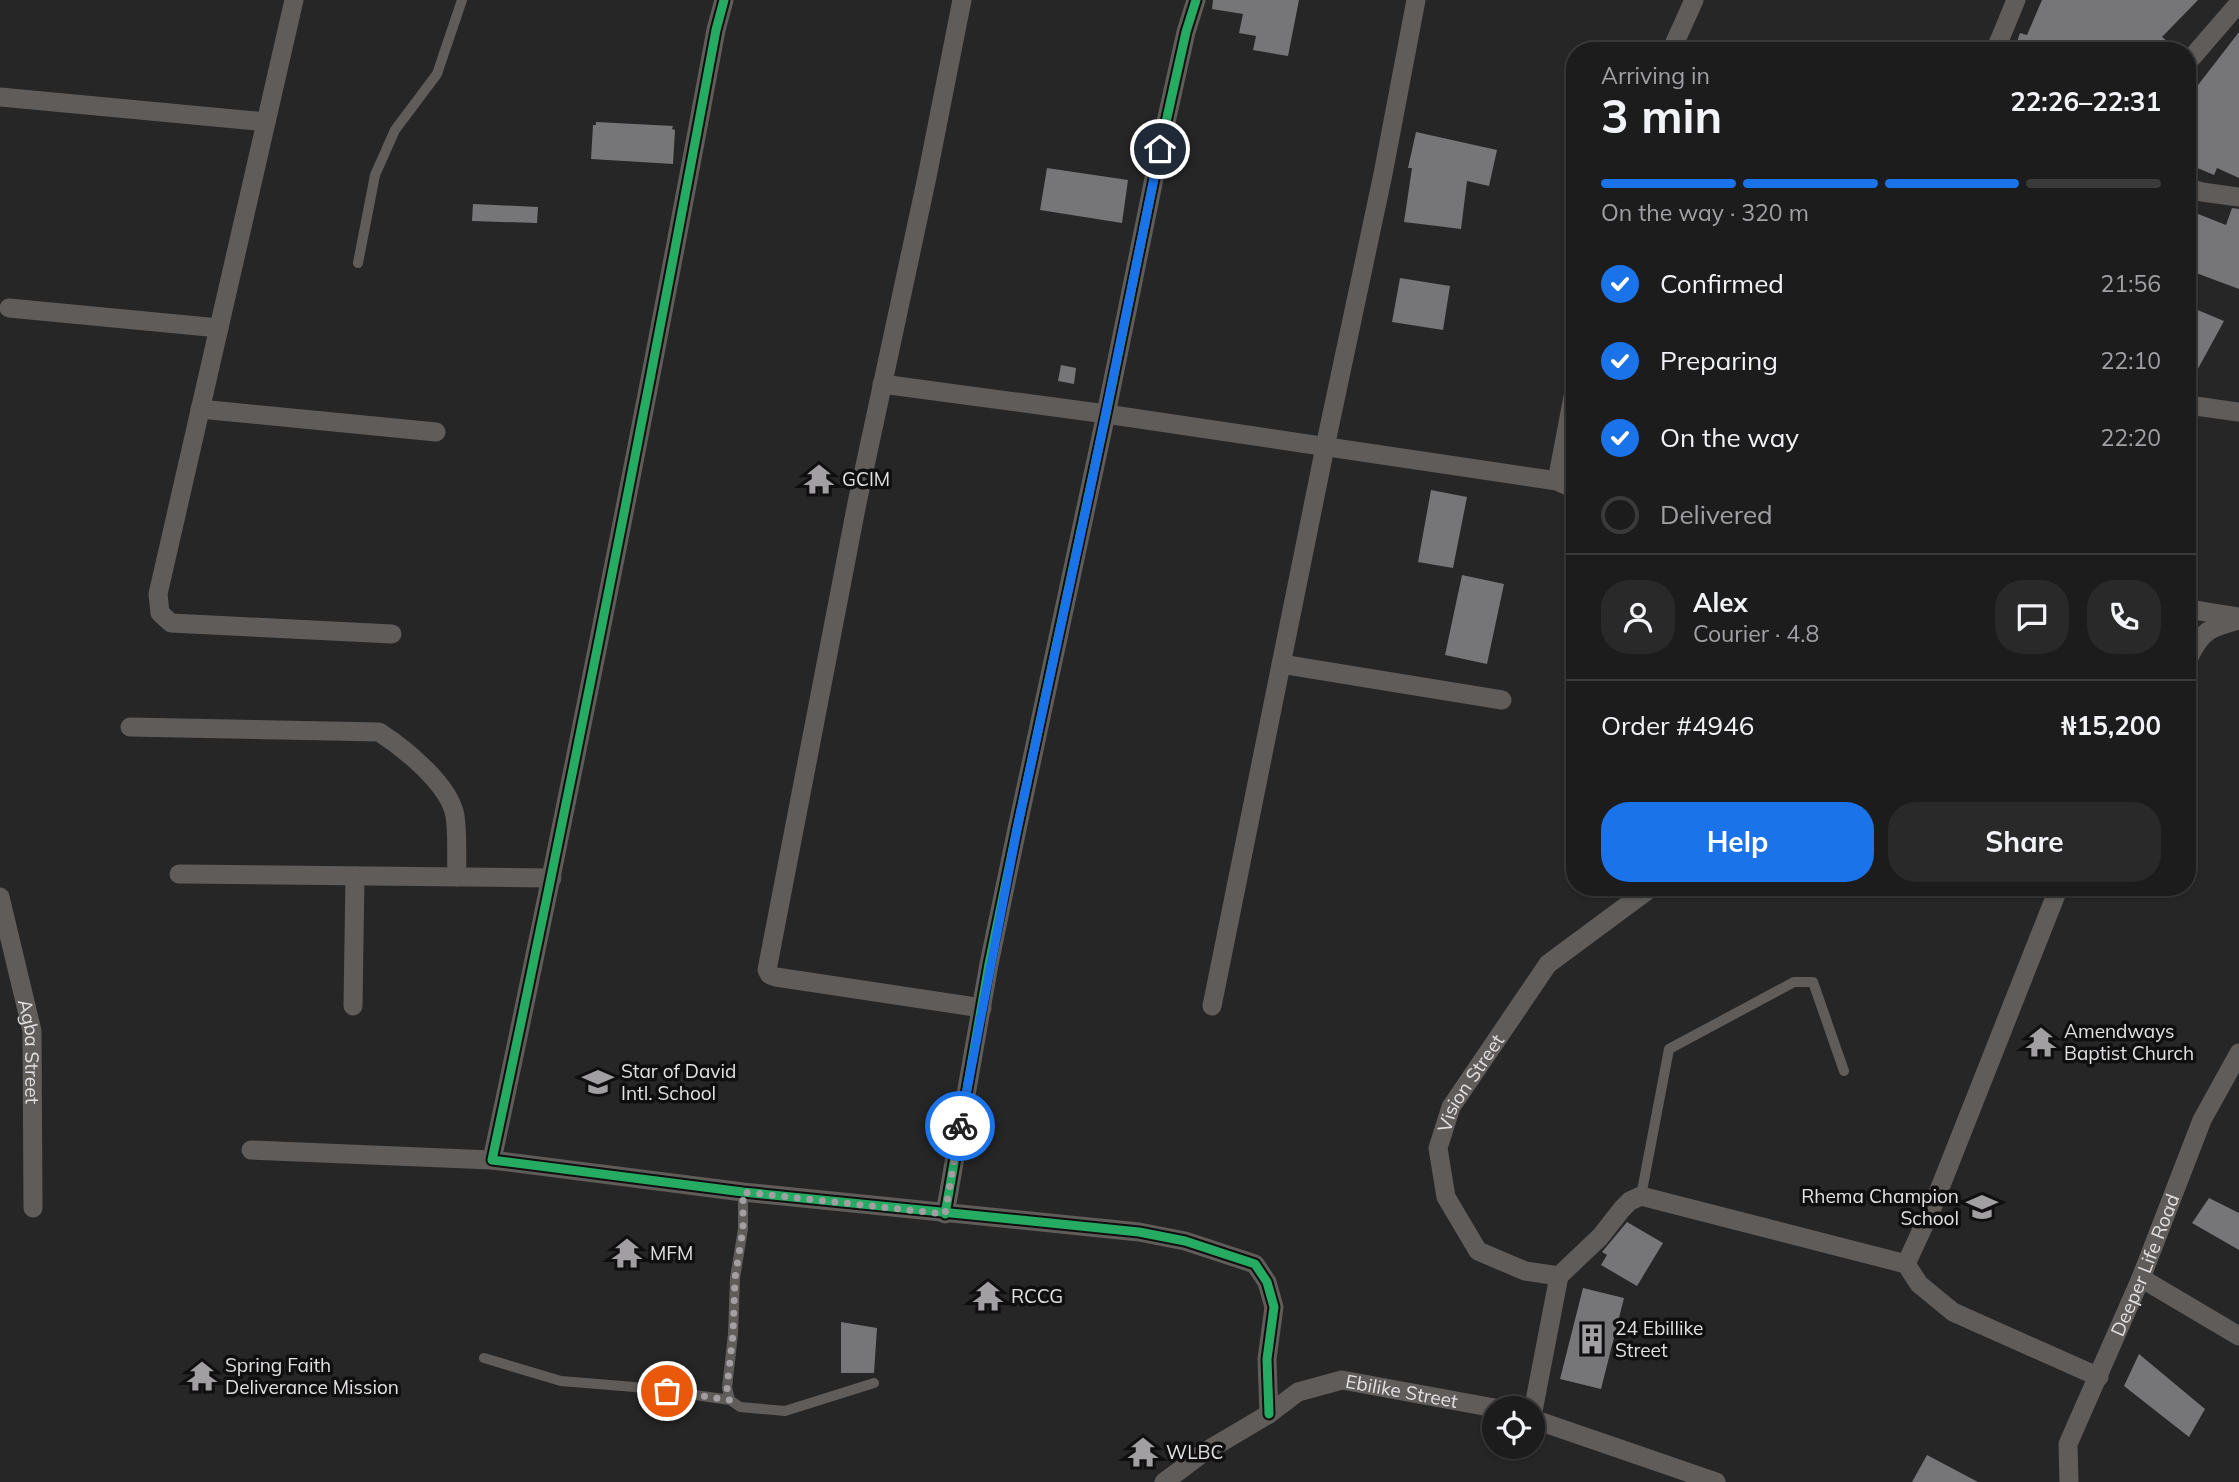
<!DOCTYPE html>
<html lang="en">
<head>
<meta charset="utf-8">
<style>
	body { margin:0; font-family:Mulish,sans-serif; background:#2a292a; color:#f1f3f6; height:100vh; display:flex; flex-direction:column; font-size:26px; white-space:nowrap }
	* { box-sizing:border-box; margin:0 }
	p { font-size:23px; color:#a0a1a4 }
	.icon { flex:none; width:38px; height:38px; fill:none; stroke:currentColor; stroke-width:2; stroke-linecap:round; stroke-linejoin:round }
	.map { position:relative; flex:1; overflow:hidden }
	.side { position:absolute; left:1566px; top:42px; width:630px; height:854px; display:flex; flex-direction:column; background:#1d1c1d; border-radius:28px; box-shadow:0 2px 5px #0004,0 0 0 2px #3b3a3b }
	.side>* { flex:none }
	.buttons { position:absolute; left:1482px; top:1396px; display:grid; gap:14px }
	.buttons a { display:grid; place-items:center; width:63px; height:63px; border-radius:50%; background:#1d1c1d; box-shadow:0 2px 5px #0004,0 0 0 2px #3b3a3b; font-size:35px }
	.pin { position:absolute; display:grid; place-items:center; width:60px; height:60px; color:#fff; margin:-30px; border:4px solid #fff; border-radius:50%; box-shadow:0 2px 7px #0007 }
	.courier { position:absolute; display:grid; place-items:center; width:70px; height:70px; margin:-35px; border:5px solid #1a73e8; border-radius:50%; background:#fff; color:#222; box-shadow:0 2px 9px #0007 }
	.overview em { font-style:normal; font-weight:700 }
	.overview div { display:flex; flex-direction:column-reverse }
	.overview { display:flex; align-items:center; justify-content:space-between; height:119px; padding:0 35px }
	h1 { font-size:46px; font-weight:700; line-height:52px }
	.bar { display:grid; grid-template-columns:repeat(4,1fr); gap:10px 7px; align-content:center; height:84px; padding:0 35px }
	.bar i { height:9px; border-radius:5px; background:#3b3a3b }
	.bar .on { background:#1a73e8 }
	.bar p { grid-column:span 4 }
	.line { display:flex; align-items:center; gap:18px; padding:0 35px; border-top:2px solid #3b3a3b }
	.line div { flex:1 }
	.round { display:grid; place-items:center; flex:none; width:74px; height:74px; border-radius:28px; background:#2a292a }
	ol { padding:0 35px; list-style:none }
	li { display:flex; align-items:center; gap:21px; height:77px }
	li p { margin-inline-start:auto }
	li .icon { padding:7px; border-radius:50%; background:#1a73e8; color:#fff; stroke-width:4 }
	li:last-child { color:#a0a1a4 }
	li i { width:38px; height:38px; border:4px solid #3b3a3b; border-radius:50% }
	.action { display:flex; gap:14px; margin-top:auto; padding:14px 35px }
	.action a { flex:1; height:80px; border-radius:28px; background:#1a73e8; color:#fff; font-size:28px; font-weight:700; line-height:80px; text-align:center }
	.action a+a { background:#2a292a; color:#f1f3f6 }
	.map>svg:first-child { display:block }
	.building { fill:#767577 }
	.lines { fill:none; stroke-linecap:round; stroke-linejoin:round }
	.lane { stroke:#605c5a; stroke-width:10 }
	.street { stroke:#605c5a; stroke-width:19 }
	.cycleway-casing { stroke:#100f10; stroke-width:13 }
	.cycleway { stroke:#26ab63; stroke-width:9 }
	.done { stroke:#a19fa1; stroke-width:7; stroke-dasharray:0 12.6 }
	.route { stroke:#1a73e8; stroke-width:9 }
	.labels { text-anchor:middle; stroke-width:7; stroke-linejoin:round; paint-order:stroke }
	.poi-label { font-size:19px; fill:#e2e0e2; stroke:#100f10; text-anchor:start }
	.street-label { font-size:19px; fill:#e2e0e2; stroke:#100f10 }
</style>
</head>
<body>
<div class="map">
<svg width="2239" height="1482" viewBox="0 0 2239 1482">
	<rect width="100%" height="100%" fill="#272627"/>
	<!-- building -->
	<path class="building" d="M1213 0H1299L1288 56 1253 50 1256 36 1239 33 1243 14 1212 9Z
		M2042 0H2198L2162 37 2167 41 2159 51H2014L2020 33 2027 35Z
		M2239 32V178L2217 168 2214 175 2188 164V98Z
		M596 122 673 126 672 129 675 130 673 164 591 159 593 125H596Z
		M1416 132 1497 150 1489 186 1467 181 1461 229 1404 222 1412 168H1408Z
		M1047 168 1128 180 1122 223 1040 210Z
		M473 204 538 207 537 223 472 221Z
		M2232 208 2239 209V289L2188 270V210L2226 225Z
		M1400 278 1450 286 1443 330 1392 322Z
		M2188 306 2224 321 2188 387Z
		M1061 365 1076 368 1074 384 1058 381Z
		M1431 490 1467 497 1453 568 1418 562Z
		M1462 575 1504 584 1487 664 1445 655Z
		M2209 1198 2239 1213V1250L2192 1223Z
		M1627 1222 1663 1243 1637 1286 1601 1265 1607 1255 1602 1252Z
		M1583 1288 1624 1298 1601 1389 1560 1379Z
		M841 1322 877 1328 874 1373H841Z
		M2139 1354 2205 1409 2189 1437 2124 1386Z
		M1927 1455 1978 1482H1912Z"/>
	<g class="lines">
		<!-- lane -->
		<path class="lane" d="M358 263 375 175 395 130 437 74 462 0
			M743 1192V1229L735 1278 733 1334 727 1388 730 1400 740 1407 785 1411 874 1383
			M1641 1196 1669 1049 1794 982H1813L1844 1071
			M484 1358 561 1381 646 1388 730 1400"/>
		<!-- street -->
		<g class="street">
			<path d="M294 0 158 594 160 613 171 623 392 634"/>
			<path d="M724 0 716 30C646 408 572 784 492 1160L743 1192 1139 1232 1185 1241 1255 1264 1267 1282 1274 1307 1267 1359 1269 1414"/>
			<path d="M962 0 927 177 857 503 767 970 770 975 776 977 982 1008"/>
			<path d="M1671 51 1694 0"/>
			<path d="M1995 51 2016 0"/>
			<path d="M2188 62 2239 3"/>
			<path d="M0 97 266 122"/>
			<path d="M2188 188 2202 192 2239 197"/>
			<path d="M9 308 219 328"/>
			<path d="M882 384 1106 414 1557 481 1575 489"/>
			<path d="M2188 405 2239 412"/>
			<path d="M200 409 436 432"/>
			<path d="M1557 481 1575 386"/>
			<path d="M2188 609 2238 617"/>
			<path d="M2188 659C2202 630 2209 628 2239 620"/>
			<path d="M1281 664 1502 700"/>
			<path d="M130 727 379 732C404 748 450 785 455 816 458 836 456 857 457 877"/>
			<path d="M179 874 552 878"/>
			<path id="s1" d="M0 897 32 1031 33 1208"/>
			<path d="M353 1006 355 876"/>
			<path d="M1212 1006 1325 447 1383 174 1416 0"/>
			<path d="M251 1150 492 1160"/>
			<path d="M945 1214 989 964 1017 829 1106 414 1160 149 1186 32 1196 0"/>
			<path d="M1906 1264 1932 1208 2059 887"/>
			<path id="s2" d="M1559 1276 1525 1271 1478 1251 1446 1197 1438 1148 1451 1107 1548 964 1652 887"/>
			<path d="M2141 1278 2239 1336"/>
			<path d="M1533 1411 1559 1276 1600 1237 1622 1209 1630 1201 1641 1196 1906 1264 1919 1284 1953 1312 2099 1377"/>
			<path d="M1533 1419 1716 1482"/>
			<path id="s3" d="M1164 1482 1203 1453 1269 1414 1298 1392 1342 1380 1500 1409"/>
			<path id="s4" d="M2069 1482 2068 1444 2141 1278 2202 1120 2239 1053"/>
		</g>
		<!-- cycleway casing -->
		<g class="cycleway-casing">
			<path id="cycleway" d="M724 0 716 30C646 408 572 784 492 1160L743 1192 1139 1232 1185 1241 1255 1264 1267 1282 1274 1307 1267 1359 1269 1414
				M945 1214 989 964 1017 829 1106 414 1160 149 1186 32 1196 0"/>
		</g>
		<!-- cycleway -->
		<use href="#cycleway" class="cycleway"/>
	</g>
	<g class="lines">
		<!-- done -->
		<path class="done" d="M667 1391 730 1400 727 1388 733 1334 735 1278 743 1229V1192L945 1214 960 1126"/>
		<!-- route -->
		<path class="route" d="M960 1126 1017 829 1089 495 1160 149"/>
	</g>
	<!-- icons -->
	<defs>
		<g id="temple-bare" transform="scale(2.415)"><path d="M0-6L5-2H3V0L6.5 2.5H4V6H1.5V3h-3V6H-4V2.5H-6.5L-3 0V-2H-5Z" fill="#a19fa1" stroke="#100f10" stroke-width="2.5" paint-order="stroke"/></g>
		<g id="school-bare" transform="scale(2.415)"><path d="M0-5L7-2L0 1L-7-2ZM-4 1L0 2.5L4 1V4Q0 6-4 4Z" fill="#a19fa1" stroke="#100f10" stroke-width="2.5" paint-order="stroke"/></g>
		<g id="building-bare" transform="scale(2.415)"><path d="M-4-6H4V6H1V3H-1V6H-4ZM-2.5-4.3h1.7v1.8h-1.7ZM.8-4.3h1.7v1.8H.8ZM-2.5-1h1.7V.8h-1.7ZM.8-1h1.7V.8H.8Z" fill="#a19fa1" stroke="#100f10" stroke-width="2.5" paint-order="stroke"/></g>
	</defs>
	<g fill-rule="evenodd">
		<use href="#temple-bare" x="819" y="479"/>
		<use href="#temple-bare" x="2041" y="1042"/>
		<use href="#school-bare" x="598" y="1082"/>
		<use href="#school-bare" x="1982" y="1207"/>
		<use href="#temple-bare" x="627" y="1253"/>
		<use href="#temple-bare" x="988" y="1296"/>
		<use href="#building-bare" x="1592" y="1339"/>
		<use href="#temple-bare" x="202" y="1376"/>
		<use href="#temple-bare" x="1143" y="1452"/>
	</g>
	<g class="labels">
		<!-- poi labels -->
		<g class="poi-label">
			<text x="842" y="486">GCIM</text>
			<text x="2064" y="1038">Amendways<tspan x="2064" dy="22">Baptist Church</tspan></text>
			<text x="621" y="1078">Star of David<tspan x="621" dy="22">Intl. School</tspan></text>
			<text x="1959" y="1203" text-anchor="end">Rhema Champion<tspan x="1959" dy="22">School</tspan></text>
			<text x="650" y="1260">MFM</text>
			<text x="1011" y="1303">RCCG</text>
			<text x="1615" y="1335">24 Ebillike<tspan x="1615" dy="22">Street</tspan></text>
			<text x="225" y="1372">Spring Faith<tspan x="225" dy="22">Deliverance Mission</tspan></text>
			<text x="1166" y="1459">WLBC</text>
		</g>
		<!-- street labels -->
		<g class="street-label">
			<text dy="7" stroke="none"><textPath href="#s1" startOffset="158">Agba Street</textPath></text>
			<text dy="7" stroke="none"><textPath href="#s2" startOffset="271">Vision Street</textPath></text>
			<text dy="7" stroke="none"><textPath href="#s4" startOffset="233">Deeper Life Road</textPath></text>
			<text dy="7" stroke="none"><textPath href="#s3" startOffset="268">Ebilike Street</textPath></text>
		</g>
	</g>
</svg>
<div class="buttons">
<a><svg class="icon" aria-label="locate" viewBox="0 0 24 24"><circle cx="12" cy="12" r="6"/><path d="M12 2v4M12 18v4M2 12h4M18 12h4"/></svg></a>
</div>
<div class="pin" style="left:667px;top:1391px;background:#ea580c"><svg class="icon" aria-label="bag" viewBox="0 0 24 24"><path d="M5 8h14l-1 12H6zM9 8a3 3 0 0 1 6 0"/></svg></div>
<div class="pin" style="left:1160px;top:149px;background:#1f2937"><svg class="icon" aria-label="home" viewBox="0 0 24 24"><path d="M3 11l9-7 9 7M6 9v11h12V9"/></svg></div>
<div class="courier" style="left:960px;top:1126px"><svg class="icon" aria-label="bike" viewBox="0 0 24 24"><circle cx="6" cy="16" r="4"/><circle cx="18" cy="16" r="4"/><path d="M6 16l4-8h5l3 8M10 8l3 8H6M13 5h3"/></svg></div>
<section class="side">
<div class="overview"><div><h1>3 min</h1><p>Arriving in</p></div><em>22:26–22:31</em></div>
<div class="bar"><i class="on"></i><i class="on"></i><i class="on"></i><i></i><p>On the way · 320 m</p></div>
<ol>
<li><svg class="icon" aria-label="check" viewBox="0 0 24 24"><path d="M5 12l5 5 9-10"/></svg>Confirmed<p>21:56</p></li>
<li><svg class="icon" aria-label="check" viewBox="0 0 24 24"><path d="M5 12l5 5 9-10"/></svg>Preparing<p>22:10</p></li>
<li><svg class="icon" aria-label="check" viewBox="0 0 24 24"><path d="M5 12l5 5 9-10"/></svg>On the way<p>22:20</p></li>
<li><i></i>Delivered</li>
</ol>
<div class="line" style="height:126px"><a class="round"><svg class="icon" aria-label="person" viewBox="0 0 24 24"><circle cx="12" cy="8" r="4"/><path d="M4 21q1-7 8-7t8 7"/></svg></a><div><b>Alex</b><p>Courier · 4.8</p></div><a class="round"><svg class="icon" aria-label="chat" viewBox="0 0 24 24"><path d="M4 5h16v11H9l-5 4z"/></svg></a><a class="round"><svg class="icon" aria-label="phone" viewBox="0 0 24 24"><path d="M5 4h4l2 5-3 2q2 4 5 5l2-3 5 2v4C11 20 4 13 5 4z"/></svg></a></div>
<div class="line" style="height:91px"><div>Order #4946</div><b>₦15,200</b></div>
<div class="action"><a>Help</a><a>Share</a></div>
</section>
</div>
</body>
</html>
